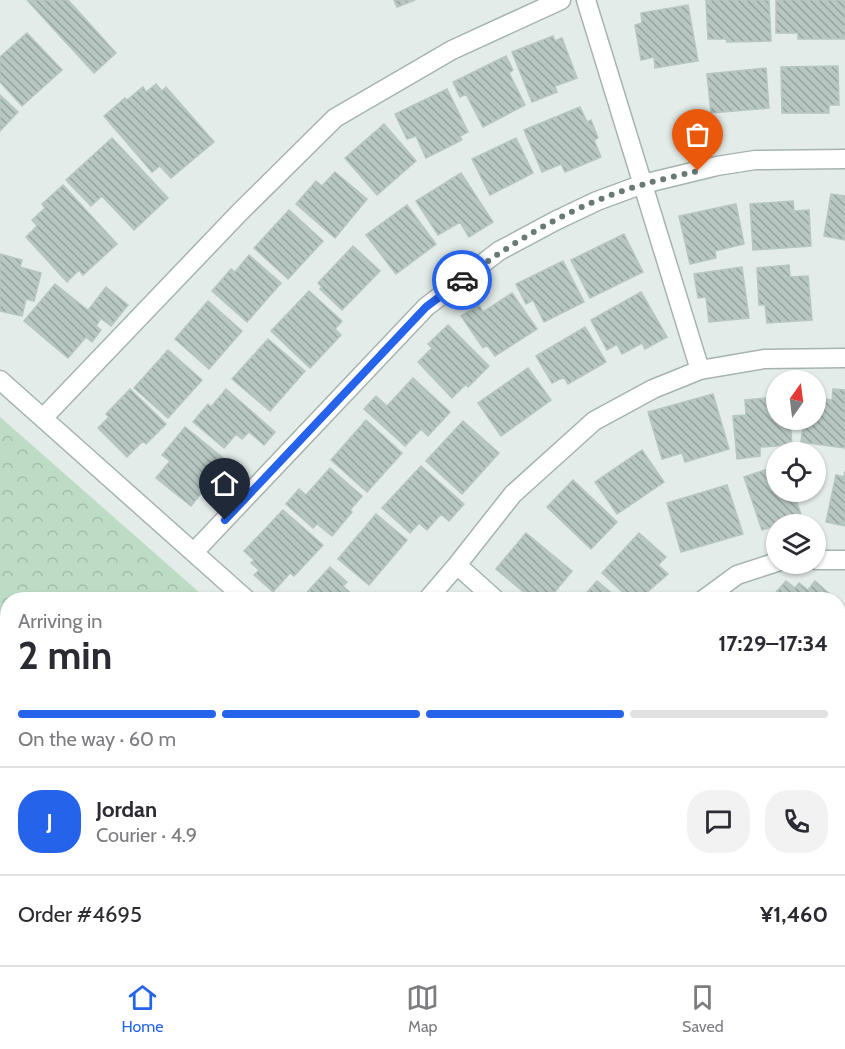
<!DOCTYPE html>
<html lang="en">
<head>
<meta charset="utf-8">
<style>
	body { margin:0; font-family:Cabin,sans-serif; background:#f2f2f3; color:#2b2b33; height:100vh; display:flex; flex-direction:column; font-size:22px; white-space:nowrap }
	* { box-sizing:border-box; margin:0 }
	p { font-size:20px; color:#7c7c81 }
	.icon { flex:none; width:33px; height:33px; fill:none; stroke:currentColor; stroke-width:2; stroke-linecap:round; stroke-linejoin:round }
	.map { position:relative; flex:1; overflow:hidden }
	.panel { position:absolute; left:0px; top:592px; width:846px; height:374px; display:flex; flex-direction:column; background:#fff; border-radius:24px 24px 0 0; box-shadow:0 2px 4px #0004 }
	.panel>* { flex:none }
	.needle { width:39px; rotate:14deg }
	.buttons { position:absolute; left:766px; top:370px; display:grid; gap:12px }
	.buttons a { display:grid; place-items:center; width:60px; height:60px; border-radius:50%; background:#fff; box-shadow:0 2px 4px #0004; font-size:30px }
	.pin { position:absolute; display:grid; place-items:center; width:51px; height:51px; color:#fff; margin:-62px -26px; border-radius:50% 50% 50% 0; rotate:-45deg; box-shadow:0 0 6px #0007 }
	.pin .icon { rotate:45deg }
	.courier { position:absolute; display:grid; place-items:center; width:60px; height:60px; margin:-30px; border:4px solid #2563eb; border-radius:50%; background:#fff; color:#222; box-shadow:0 2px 8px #0007 }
	.overview em { font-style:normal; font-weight:800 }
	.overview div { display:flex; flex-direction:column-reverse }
	.overview { display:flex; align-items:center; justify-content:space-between; height:102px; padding:0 18px }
	h1 { font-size:39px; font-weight:800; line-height:45px }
	.bar { display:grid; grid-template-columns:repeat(4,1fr); gap:9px 6px; align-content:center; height:72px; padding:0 18px }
	.bar i { height:8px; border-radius:4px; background:#e1e1e2 }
	.bar .active { background:#2563eb }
	.bar p { grid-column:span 4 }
	.line { display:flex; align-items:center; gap:15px; padding:0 18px; border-top:2px solid #e1e1e2 }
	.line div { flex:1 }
	.round { display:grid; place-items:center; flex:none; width:63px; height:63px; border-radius:24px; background:#f2f2f3 }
	.tab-bar { display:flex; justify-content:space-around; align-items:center; height:84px; border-top:2px solid #e1e1e2; background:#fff; font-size:16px; color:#7c7c81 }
	.tab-bar a { display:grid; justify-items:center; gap:3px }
	.tab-bar .active { color:#2563eb }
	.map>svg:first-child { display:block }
	.park { fill:url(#park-crowns) }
	.building { fill:url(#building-back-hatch); stroke:#b6c6c0; stroke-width:1.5 }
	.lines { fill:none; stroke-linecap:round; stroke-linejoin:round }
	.street-casing { stroke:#a6b4af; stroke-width:21 }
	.street { stroke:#fff; stroke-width:18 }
	.done { stroke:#677a75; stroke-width:6; stroke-dasharray:0 10.8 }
	.route { stroke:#2563eb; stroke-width:8 }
</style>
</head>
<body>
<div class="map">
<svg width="845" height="965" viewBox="0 0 845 965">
	<defs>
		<pattern id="park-crowns" width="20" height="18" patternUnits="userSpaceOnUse" patternTransform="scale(1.5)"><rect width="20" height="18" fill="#bddcc6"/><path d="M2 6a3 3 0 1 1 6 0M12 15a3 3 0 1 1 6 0" fill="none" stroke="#a2beab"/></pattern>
		<pattern id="building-back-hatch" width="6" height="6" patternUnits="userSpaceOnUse" patternTransform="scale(1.5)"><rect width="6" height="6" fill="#b9c7c2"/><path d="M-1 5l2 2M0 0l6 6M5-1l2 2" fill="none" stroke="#96a39e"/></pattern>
	</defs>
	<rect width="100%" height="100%" fill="#e3ece8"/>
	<!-- park -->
	<path class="park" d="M0 417 208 600H8V958L81 959 75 965H0Z"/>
	<!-- building -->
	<path class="building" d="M27 0H68L116 53 94 73Z
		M394 0H415L397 7Z
		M706 0H769L771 41 727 42 726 39H708Z
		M776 0H845V39H798V33H776Z
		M688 5 698 61 655 68 654 57 641 60 635 25 642 23 641 13Z
		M27 33 62 70 22 106 0 82V57Z
		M553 36 555 41 562 38 577 78 555 86 557 92 532 102 512 52Z
		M506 56 513 70 509 73 525 105 483 127 466 94 460 97 453 82Z
		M838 66 839 105H829V113H782L781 67Z
		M766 68 769 108 711 113 707 74Z
		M156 84 162 91 166 87 214 142 171 178 160 166 152 172 104 116 125 98 127 100 143 87 146 92Z
		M447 89 468 132 460 136 462 140 426 158 416 136 407 139 395 114Z
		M0 95 18 112 0 131Z
		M580 107 587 122 591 120 598 138 594 140 601 157 565 172 561 164 542 172 524 130Z
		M384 124 416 161 377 195 345 158Z
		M112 138 168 198 134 230 102 196 91 206 66 180Z
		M516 138 533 173 490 195 472 159Z
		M335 172 367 199 335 238 296 204 316 181 322 186Z
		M461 173 493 222 469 237 460 222 438 235 416 201Z
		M63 185 117 244 83 275 79 270 67 282 26 237 37 226 32 220 45 208 42 204Z
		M831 194 845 196V240L824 236Z
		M793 201 794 211 809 210 811 246 753 250 750 204Z
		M736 204 744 244 715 251 716 258 690 264 679 216Z
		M407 205 436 244 396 274 366 235Z
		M289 210 323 241 288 279 254 248Z
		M624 234 643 272 590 298 571 260Z
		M353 246 380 271 342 310 320 289 322 287 318 283Z
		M0 254 22 260 20 267 41 273 34 301 26 299 22 316 0 311Z
		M249 255 281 283 247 322 212 291 231 269 235 272Z
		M563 261 584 302 544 322 533 300 526 304 516 284Z
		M789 265 790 277 808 276 812 320 767 323 765 305H759L757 268Z
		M742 267 749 318 709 322 706 297 698 298 694 274Z
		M55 284 100 320 96 326 101 330 92 342 86 337 68 358 24 321Z
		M106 287 128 305 111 326 89 309Z
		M309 291 342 321 335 329 341 335 310 368 271 331Z
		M641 292 667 337 645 349 642 343 622 354 617 344 607 350 591 320Z
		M512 293 537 329 495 356 487 345 483 348 461 316 479 305 483 312Z
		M208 301 242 331 209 369 175 339Z
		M448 325 489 366 468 387 466 384 452 398 418 362 432 348 428 344Z
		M585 327 606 362 568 384 564 377 552 383 536 356Z
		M268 339 305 371 270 411 232 379Z
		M168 350 202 380 168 418 134 388Z
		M528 368 551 400 501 436 478 403Z
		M413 378 450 412 428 436 421 429 405 446 364 409 376 396 387 406Z
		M130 389 166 424 146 444 143 441 127 457 98 428 109 417 106 414Z
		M226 389 275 432 264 445 249 432 242 439 236 434 224 448 193 422 208 404 211 407Z
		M833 389 845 390V448L801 442 804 420H816V398L832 400Z
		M713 394 729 449 685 462 682 453 662 459 648 412Z
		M777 397V420H790L792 445 760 447V456L737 459 733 416 746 415 745 400Z
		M366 420 402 453 367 492 331 460Z
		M463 421 499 453 462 494 426 461Z
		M185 427 227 461 191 506 156 478 170 461 162 455Z
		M642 450 664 482 617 514 595 482Z
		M421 466 464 504 449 521 441 514 427 530 419 523 410 533 382 508Z
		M777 466V492H793L802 517 762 530 744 477Z
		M330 468 362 496 350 510 352 512 332 536 317 524 313 528 286 504 299 489 306 495Z
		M845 471V526L826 522 836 475 844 477Z
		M573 480 617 522 591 549 547 507Z
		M727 485 743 534 681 552 667 503Z
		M283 510 323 545 294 576 290 573 273 592 254 575 259 570 251 563 254 560 244 551Z
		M376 514 407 540 369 585 338 559Z
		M526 533 572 571 548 600H533L496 569Z
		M639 533 666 557 658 565 668 574 638 600H631L602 573Z
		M330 567 347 582 343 586 358 600H300Z
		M597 581 620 600H580Z
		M786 581 795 588 799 583 808 590 815 581 833 597 830 600H769Z
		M838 631 845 636V696L838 691Z
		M845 767V793L838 787V774Z
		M838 808 845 814V864L838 872Z
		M423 958H531L538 965H424L421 961Z
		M618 958H659L666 965H612Z"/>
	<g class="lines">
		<!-- street casing -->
		<g class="street-casing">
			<path id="street" d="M586 0 700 370
				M0 380 247 600
				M43 418 239 213 335 118 452 50 561 0
				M194 552 426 307 499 251 555 221 597 201 643 184 717 166 755 160 845 159
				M816 560H845
				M457 565 496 600
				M427 600 457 565 513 494 594 421 653 389 700 370 764 359 845 358
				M703 600 737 575 777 562
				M838 910 845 916
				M143 958 150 965
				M99 965 105 958
				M371 965 377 958"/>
		</g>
		<!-- street -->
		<use href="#street" class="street"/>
	</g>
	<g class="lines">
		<!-- done -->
		<path class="done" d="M462 280C516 239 579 202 645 184 662 179 681 175 698 171"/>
		<!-- route -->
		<path class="route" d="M225 520 426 307 462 280"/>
	</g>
</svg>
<div class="buttons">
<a><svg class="needle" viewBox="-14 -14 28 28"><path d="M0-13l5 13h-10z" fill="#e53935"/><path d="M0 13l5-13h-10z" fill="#7c7c81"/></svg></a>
<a><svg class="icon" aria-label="locate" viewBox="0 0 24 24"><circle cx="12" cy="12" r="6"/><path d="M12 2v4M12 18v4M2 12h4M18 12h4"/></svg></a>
<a><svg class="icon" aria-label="layers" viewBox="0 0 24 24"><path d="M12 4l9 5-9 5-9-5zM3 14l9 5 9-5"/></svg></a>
</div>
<div class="pin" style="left:698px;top:171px;background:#ea580c"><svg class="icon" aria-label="bag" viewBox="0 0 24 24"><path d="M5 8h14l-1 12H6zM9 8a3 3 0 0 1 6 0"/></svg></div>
<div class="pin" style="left:225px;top:520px;background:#1f2937"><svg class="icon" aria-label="home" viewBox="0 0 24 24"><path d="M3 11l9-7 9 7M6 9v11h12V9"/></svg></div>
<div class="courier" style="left:462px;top:280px"><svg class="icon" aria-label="car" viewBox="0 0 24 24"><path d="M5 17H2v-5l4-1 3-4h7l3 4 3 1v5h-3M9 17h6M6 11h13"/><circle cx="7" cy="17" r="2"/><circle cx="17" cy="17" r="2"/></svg></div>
<section class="panel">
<div class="overview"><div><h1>2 min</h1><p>Arriving in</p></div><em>17:29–17:34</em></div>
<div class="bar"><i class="active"></i><i class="active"></i><i class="active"></i><i></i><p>On the way · 60 m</p></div>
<div class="line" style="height:108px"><b class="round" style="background:#2563eb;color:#fff">J</b><div><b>Jordan</b><p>Courier · 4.9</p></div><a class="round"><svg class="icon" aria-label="chat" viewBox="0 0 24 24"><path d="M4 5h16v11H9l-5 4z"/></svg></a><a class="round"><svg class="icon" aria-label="phone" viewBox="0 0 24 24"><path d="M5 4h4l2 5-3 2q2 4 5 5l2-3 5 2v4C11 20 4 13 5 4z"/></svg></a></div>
<div class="line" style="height:78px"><div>Order #4695</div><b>¥1,460</b></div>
</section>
</div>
<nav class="tab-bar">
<a class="active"><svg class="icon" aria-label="home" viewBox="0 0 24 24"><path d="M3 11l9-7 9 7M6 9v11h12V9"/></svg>Home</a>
<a><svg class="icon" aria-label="map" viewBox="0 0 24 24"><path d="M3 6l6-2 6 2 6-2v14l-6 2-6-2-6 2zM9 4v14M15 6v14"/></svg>Map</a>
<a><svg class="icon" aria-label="saved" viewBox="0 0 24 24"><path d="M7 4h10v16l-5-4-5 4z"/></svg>Saved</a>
</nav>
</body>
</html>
